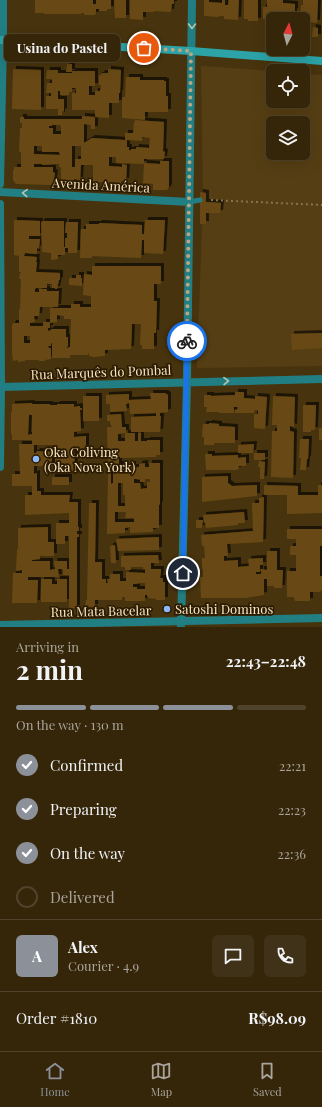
<!DOCTYPE html>
<html lang="en">
<head>
<meta charset="utf-8">
<style>
	body { margin:0; font-family:"Playfair Display",serif; background:#403218; color:#f1f3f6; height:100vh; display:flex; flex-direction:column; font-size:15px; white-space:nowrap }
	* { box-sizing:border-box; margin:0 }
	p { font-size:13px; color:#aaa59c }
	.icon { flex:none; width:22px; height:22px; fill:none; stroke:currentColor; stroke-width:2; stroke-linecap:round; stroke-linejoin:round }
	.map { position:relative; height:627px; overflow:hidden }
	.panel { display:flex; flex-direction:column; background:#35260a; flex:1 }
	.panel>* { flex:none }
	.needle { width:26px; rotate:6deg }
	.tools { position:absolute; left:266px; top:12px; display:grid; gap:8px }
	.tools a { display:grid; place-items:center; width:44px; height:44px; border-radius:6px; background:#35260a; box-shadow:0 4px 16px #0002,0 0 0 1px #4f432b; font-size:20px }
	.pin { position:absolute; display:grid; place-items:center; width:34px; height:34px; color:#fff; margin:-17px; border:2px solid #fff; border-radius:50%; box-shadow:0 1px 4px #0007 }
	.courier { position:absolute; display:grid; place-items:center; width:40px; height:40px; margin:-20px; border:3px solid #1a73e8; border-radius:50%; background:#fff; color:#222; box-shadow:0 1px 5px #0007 }
	.bubble { position:absolute; height:28px; border-radius:6px; background:#35260a; box-shadow:0 4px 16px #0002,0 0 0 1px #4f432b; font-size:13px; font-weight:700; line-height:28px; text-align:center }
	.headline em { font-style:normal; font-weight:700 }
	.headline div { display:flex; flex-direction:column-reverse }
	.headline { display:flex; align-items:center; justify-content:space-between; height:68px; padding:0 16px }
	h1 { font-size:26px; font-weight:700; line-height:30px }
	.bar { display:grid; grid-template-columns:repeat(4,1fr); gap:6px 4px; align-content:center; height:48px; padding:0 16px }
	.bar i { height:5px; border-radius:3px; background:#4f432b }
	.bar .on { background:#8c9099 }
	.bar p { grid-column:span 4 }
	.line { display:flex; align-items:center; gap:10px; padding:0 16px; border-top:1px solid #4f432b }
	.line div { flex:1 }
	.round { display:grid; place-items:center; flex:none; width:42px; height:42px; border-radius:6px; background:#403218 }
	ol { padding:0 16px; list-style:none }
	li { display:flex; align-items:center; gap:12px; height:44px }
	li p { margin-inline-start:auto }
	li .icon { padding:4px; border-radius:50%; background:#8c9099; color:#fff; stroke-width:4 }
	li:last-child { color:#aaa59c }
	li i { width:22px; height:22px; border:2px solid #4f432b; border-radius:50% }
	.tab-bar { display:flex; justify-content:space-around; align-items:center; height:56px; border-top:1px solid #4f432b; background:#35260a; font-size:11px; color:#aaa59c }
	.tab-bar a { display:grid; justify-items:center; gap:2px }
	.tab-bar .on { color:#8c9099 }
	.map>svg:first-child { display:block }
	.built { fill:#553e13; fill-rule:evenodd }
	.building { fill:#684a13; fill-rule:evenodd; filter:url(#shadow) }
	.lines { fill:none; stroke-linecap:round; stroke-linejoin:round }
	.path { stroke:#87734e; stroke-width:2; stroke-dasharray:2 3; stroke-linecap:butt }
	.service { stroke:#217f83; stroke-width:5 }
	.minor { stroke:#217f83; stroke-width:8 }
	.tertiary { stroke:#217f83; stroke-width:8 }
	.secondary { stroke:#2ba3a7; stroke-width:8 }
	.oneway { stroke:#b8c6af }
	.done { stroke:#bba683; stroke-width:4; stroke-dasharray:0 7.2 }
	.route { stroke:#1a73e8; stroke-width:5 }
	.poi-dot { fill:#8db9fc; stroke:#2b1b00; stroke-width:1.5 }
	.labels { text-anchor:middle; stroke-width:3.5; stroke-linejoin:round; paint-order:stroke }
	.street-label { font-size:13px; fill:#f9e4c2; stroke:#2b1b00 }
	.poi-label { font-size:13px; fill:#f9e4c2; stroke:#2b1b00; text-anchor:start }
</style>
</head>
<body>
<div class="map">
<svg width="322" height="627" viewBox="0 0 322 627">
	<defs>
		<filter id="shadow"><feDropShadow dx="3" dy="-3" stdDeviation="0" flood-color="#0009"/></filter>
	</defs>
	<rect width="100%" height="100%" fill="#47330d"/>
	<!-- built -->
	<path class="built" d="M201 66 273 71V101H303V74L322 75V366L197 368 203 200ZM273 123H303V153H273Z"/>
	<!-- building -->
	<path class="building" d="M35 0H93V4H96V0H111V9H107V11H99V9H96V14H95V15H84V13H81V14H44V13H35Z
		M114 0H126V18H115Z
		M130 0H174V4H172L171 12 154 11V12H143V20L130 19Z
		M204 0H209V2L222 3V0H225V5H228L229 0H239L238 20 224 19V16H219V17L204 16Z
		M244 0H258V21H248V19H244Z
		M267 0H283V3L295 4V11H294V14H295L294 19H263V7H267Z
		M303 0H318L317 23 303 21 302 16H300L301 5H303Z
		M313 27 318 28V37H312Z
		M67 64H72V71H95V86H89V95H95V91H100L101 85H99V75H101L102 73H108V69L121 70 120 93H119V103H109V118L95 117V129H91V125L84 124V143L92 138 125 140V133H133L134 122H135V120L164 122 163 151 165 152 164 159H144V163L160 164V161H169V187L167 190H153V184L143 183 144 164 116 163V157H109V166L122 167V164L127 165 126 181H121V184H108V182H93V165H81L80 180 74 179V186H67V182H61V167H59V164L42 165V164H34V167H53V172L55 173 53 185 16 184 13 180V170H14V167H21V152H19L20 128H22V123H20V117H24V119H82V116L95 117V110H72V93H76V88H72V92H69V95H60V91H58V99H64V111L62 112V115H58V109H46V96H51V93H46L47 83H52V79H46L47 70H58V73H72V72H66ZM52 125H59L61 126V134H53V128H49V126H52ZM142 137 150 138 149 148 136 147V149H131V150H129V147H127V140L142 141ZM34 146H42V152H59L60 155 34 154ZM72 146H81V159H75V167H72Z
		M13 69 41 70V110L12 109Z
		M126 77H140V80H164V81H166V96H168V112H145V120L122 118V97H125Z
		M200 192 206 193V202L221 203 220 213H206V224H200Z
		M14 220 40 221V236H29V239H40L39 249 37 248V254L25 253 24 256 37 257 36 262H37L36 272 60 273V280H59L57 289H55V288H52V284H47V288H36L35 289V292H39V289H47V291H59L58 307H40L39 316H34L35 322 30 323V326H43V322H50V328H48V331L51 330V329H66V337H68V346L67 347V348L70 347 71 319H64V316L57 315V322L50 323V308H71V304H80V307H91V296L83 295 84 274 92 275V266H161V284H154V301H157L156 333H154V349H142V345H140L141 324H132L131 349 105 350V356L94 357 89 356V354L88 353V355H70V358H52V343H51V346H48L49 348H51V359L45 360V361H39V360H25V361L18 362V360L13 361 12 352V325L13 324V323H19V309H20L21 279H19L20 273H21V272H19V256L14 255ZM24 336H30V343H24Z
		M145 220H165L163 254 144 253V240H142L141 258 92 256V258H80L81 229H86V224H99V223L142 225V234H144Z
		M42 221H64V247H65V255H58V259L51 260V253L42 252 41 223Z
		M66 222H78L77 253H68V248H65V238H67V233H65Z
		M76 275H81V278H82V286L69 285V278H76Z
		M322 333V348L292 350 291 334Z
		M235 392H244V398L255 399V396L267 397 265 429 254 428V414H258V410H255L254 413H235V410L238 409V407H234V413H219V412H206L207 407H204V395H211V396L235 395Z
		M150 393H165L168 395V412L160 413V416H161L160 432H131V417L156 416V413L130 414 129 403 126 404 127 411 110 412V404H106V395L129 394V400L151 399Z
		M83 396H99V421H83Z
		M273 396 295 397 294 427 290 426V431L294 432 293 478 271 477 272 431H277V425H272Z
		M32 403V404H50V405H57V404H74V407L80 406V408H82V410H80L81 431 74 432V437L86 436V448L74 449 75 472 55 473V445H34V453H36L37 451 52 452V466H34V474L37 473V491H41V495H70L69 502H78V527H79V531H77V534H79V537H77V608H69V575H63V569H58L59 577H28V580H38L37 603H12L13 573H22V570L16 571 17 549H18V528L48 527V542H54V556H40V559L32 560V561H50V570L55 569 54 561H67V569H69V536H65V544H56V523H69V513L25 515V495H32V486H12V474H20L19 444H32V440H12V434H11V412H12V404ZM29 415H32V434L28 435Z
		M303 405H316L315 430H311V432H303Z
		M121 414 122 427H126V433H135V441H138V433H141V441H147V440H160V455H156V457L120 458V457H119V464H123V468L128 467V464H133V467H139V464L145 463V467H149V463H160V504L159 505V528H153V532L130 533V527L125 528V533L107 534 108 471H111V484L113 483V465H108L107 427H111L110 421H107V415ZM125 433V441H118V434ZM134 479H140V482H145V479H150V482H147V488L141 489 140 483H134ZM118 483H123V495H125V506H118ZM115 512H126L125 518H134V522H115Z
		M209 423 219 424V426L235 427V443H214V445H204V437H202L203 424H209Z
		M319 428H322V440H319Z
		M300 439H309L308 459H307L306 470H300L301 458H299Z
		M254 444 253 453H238V445Z
		M254 453H265V460H254Z
		M205 454H212V456L238 455V458L246 457V466H239L238 470H206Z
		M259 461 265 462 264 479H260V467H258Z
		M228 476V483L232 486 257 485V496L202 502V477Z
		M52 477H69V485H52Z
		M264 485 298 486V495H318V485H322V513L287 514V495H264Z
		M264 497 263 542 227 544 228 556H224V561L238 560V567L249 566 248 559 263 558V565H260V572H256V574H261V569L267 570V551H277V570H283L282 588H274V586H267V579H264V595L246 598H201L200 577H203V569H202V558H205L204 546H202L201 535 253 531 252 503H259V498Z
		M89 503H96L95 562H102V579H106V583H108L107 579H110V574H120V581H126V572L145 573V569H143V567H131V570H125V567H121V556L158 555 159 563H151V569H161V572L150 571 161 572 160 578H163V582H165V600H156V599L148 598 147 595H145V601H125V597H122V600H95V607H85L86 600H87ZM137 583H145V589H137V587H133V584H137Z
		M244 512 245 523H238V525L206 528 205 523H204L203 515Z
		M196 520H203L202 528H196Z
		M287 529H322V546H320V576H322V589L320 592H310V601H295L294 597H287V571H296V555H290V547L291 546H296V539H287Z
		M159 537V550L118 551 116 539Z
		M115 545 116 563H111L110 546Z
		M41 579H52V584H57V579H67V602H41Z"/>
	<g class="lines">
		<!-- path -->
		<path class="path" d="M211 200 322 205"/>
		<!-- service -->
		<path class="service" d="M189 202 200 200"/>
		<!-- minor -->
		<path class="minor" d="M0 184 3 41
			M0 192 189 202
			M0 204 1 387 0 467
			M0 625 322 618
			M181 627 187 382 192 0"/>
		<!-- tertiary -->
		<path class="tertiary" d="M3 41V0
			M0 387 322 379"/>
		<!-- secondary -->
		<path class="secondary" d="M0 40 191 51 322 61"/>
	</g>
	<!-- one-way arrows -->
	<defs><path id="oneway-chevron" d="M-2-3.5L2.5 0L-2 3.5" fill="none" stroke-width="1.6" stroke-linecap="round" stroke-linejoin="round"/></defs>
	<g class="oneway">
		<use href="#oneway-chevron" transform="translate(192 26) rotate(91)"/>
		<use href="#oneway-chevron" transform="translate(25 193) rotate(-177)"/>
		<use href="#oneway-chevron" transform="translate(226 381) rotate(-1)"/>
	</g>
	<g class="lines">
		<!-- done -->
		<path class="done" d="M144 48 191 51 187 341"/>
		<!-- route -->
		<path class="route" d="M183 573 187 341"/>
	</g>
	<!-- markers -->
	<g class="poi-dot">
		<circle cx="36" cy="459" r="4"/>
		<circle cx="167" cy="609" r="4"/>
	</g>
	<g class="labels">
		<!-- street labels -->
		<g class="street-label">
			<text transform="translate(101 185) rotate(3)" y="5">Avenida América</text>
			<text transform="translate(101 372) rotate(-2)" y="5">Rua Marquês do Pombal</text>
			<text transform="translate(101 611) rotate(-1)" y="5">Rua Mata Bacelar</text>
		</g>
		<!-- poi labels -->
		<g class="poi-label">
			<text x="44" y="457">Oka Coliving<tspan x="44" dy="15">(Oka Nova York)</tspan></text>
			<text x="175" y="614">Satoshi Dominos</text>
		</g>
	</g>
</svg>
<div class="tools">
<a><svg class="needle" viewBox="-14 -14 28 28"><path d="M0-13l5 13h-10z" fill="#e53935"/><path d="M0 13l5-13h-10z" fill="#aaa59c"/></svg></a>
<a><svg class="icon" aria-label="locate" viewBox="0 0 24 24"><circle cx="12" cy="12" r="6"/><path d="M12 2v4M12 18v4M2 12h4M18 12h4"/></svg></a>
<a><svg class="icon" aria-label="layers" viewBox="0 0 24 24"><path d="M12 4l9 5-9 5-9-5zM3 14l9 5 9-5"/></svg></a>
</div>
<div class="pin" style="left:144px;top:48px;background:#ea580c"><svg class="icon" aria-label="bag" viewBox="0 0 24 24"><path d="M5 8h14l-1 12H6zM9 8a3 3 0 0 1 6 0"/></svg></div>
<div class="pin" style="left:183px;top:573px;background:#1f2937"><svg class="icon" aria-label="home" viewBox="0 0 24 24"><path d="M3 11l9-7 9 7M6 9v11h12V9"/></svg></div>
<div class="courier" style="left:187px;top:341px"><svg class="icon" aria-label="bike" viewBox="0 0 24 24"><circle cx="6" cy="16" r="4"/><circle cx="18" cy="16" r="4"/><path d="M6 16l4-8h5l3 8M10 8l3 8H6M13 5h3"/></svg></div>
<div class="bubble" style="left:4px;top:34px;width:116px">Usina do Pastel</div>
</div>
<section class="panel">
<div class="headline"><div><h1>2 min</h1><p>Arriving in</p></div><em>22:43–22:48</em></div>
<div class="bar"><i class="on"></i><i class="on"></i><i class="on"></i><i></i><p>On the way · 130 m</p></div>
<ol>
<li><svg class="icon" aria-label="check" viewBox="0 0 24 24"><path d="M5 12l5 5 9-10"/></svg>Confirmed<p>22:21</p></li>
<li><svg class="icon" aria-label="check" viewBox="0 0 24 24"><path d="M5 12l5 5 9-10"/></svg>Preparing<p>22:23</p></li>
<li><svg class="icon" aria-label="check" viewBox="0 0 24 24"><path d="M5 12l5 5 9-10"/></svg>On the way<p>22:36</p></li>
<li><i></i>Delivered</li>
</ol>
<div class="line" style="height:72px"><b class="round" style="background:#8c9099;color:#fff">A</b><div><b>Alex</b><p>Courier · 4.9</p></div><a class="round"><svg class="icon" aria-label="chat" viewBox="0 0 24 24"><path d="M4 5h16v11H9l-5 4z"/></svg></a><a class="round"><svg class="icon" aria-label="phone" viewBox="0 0 24 24"><path d="M5 4h4l2 5-3 2q2 4 5 5l2-3 5 2v4C11 20 4 13 5 4z"/></svg></a></div>
<div class="line" style="height:52px"><div>Order #1810</div><b>R$98.09</b></div>
</section>
<nav class="tab-bar">
<a class="on"><svg class="icon" aria-label="home" viewBox="0 0 24 24"><path d="M3 11l9-7 9 7M6 9v11h12V9"/></svg>Home</a>
<a><svg class="icon" aria-label="map" viewBox="0 0 24 24"><path d="M3 6l6-2 6 2 6-2v14l-6 2-6-2-6 2zM9 4v14M15 6v14"/></svg>Map</a>
<a><svg class="icon" aria-label="saved" viewBox="0 0 24 24"><path d="M7 4h10v16l-5-4-5 4z"/></svg>Saved</a>
</nav>
</body>
</html>
